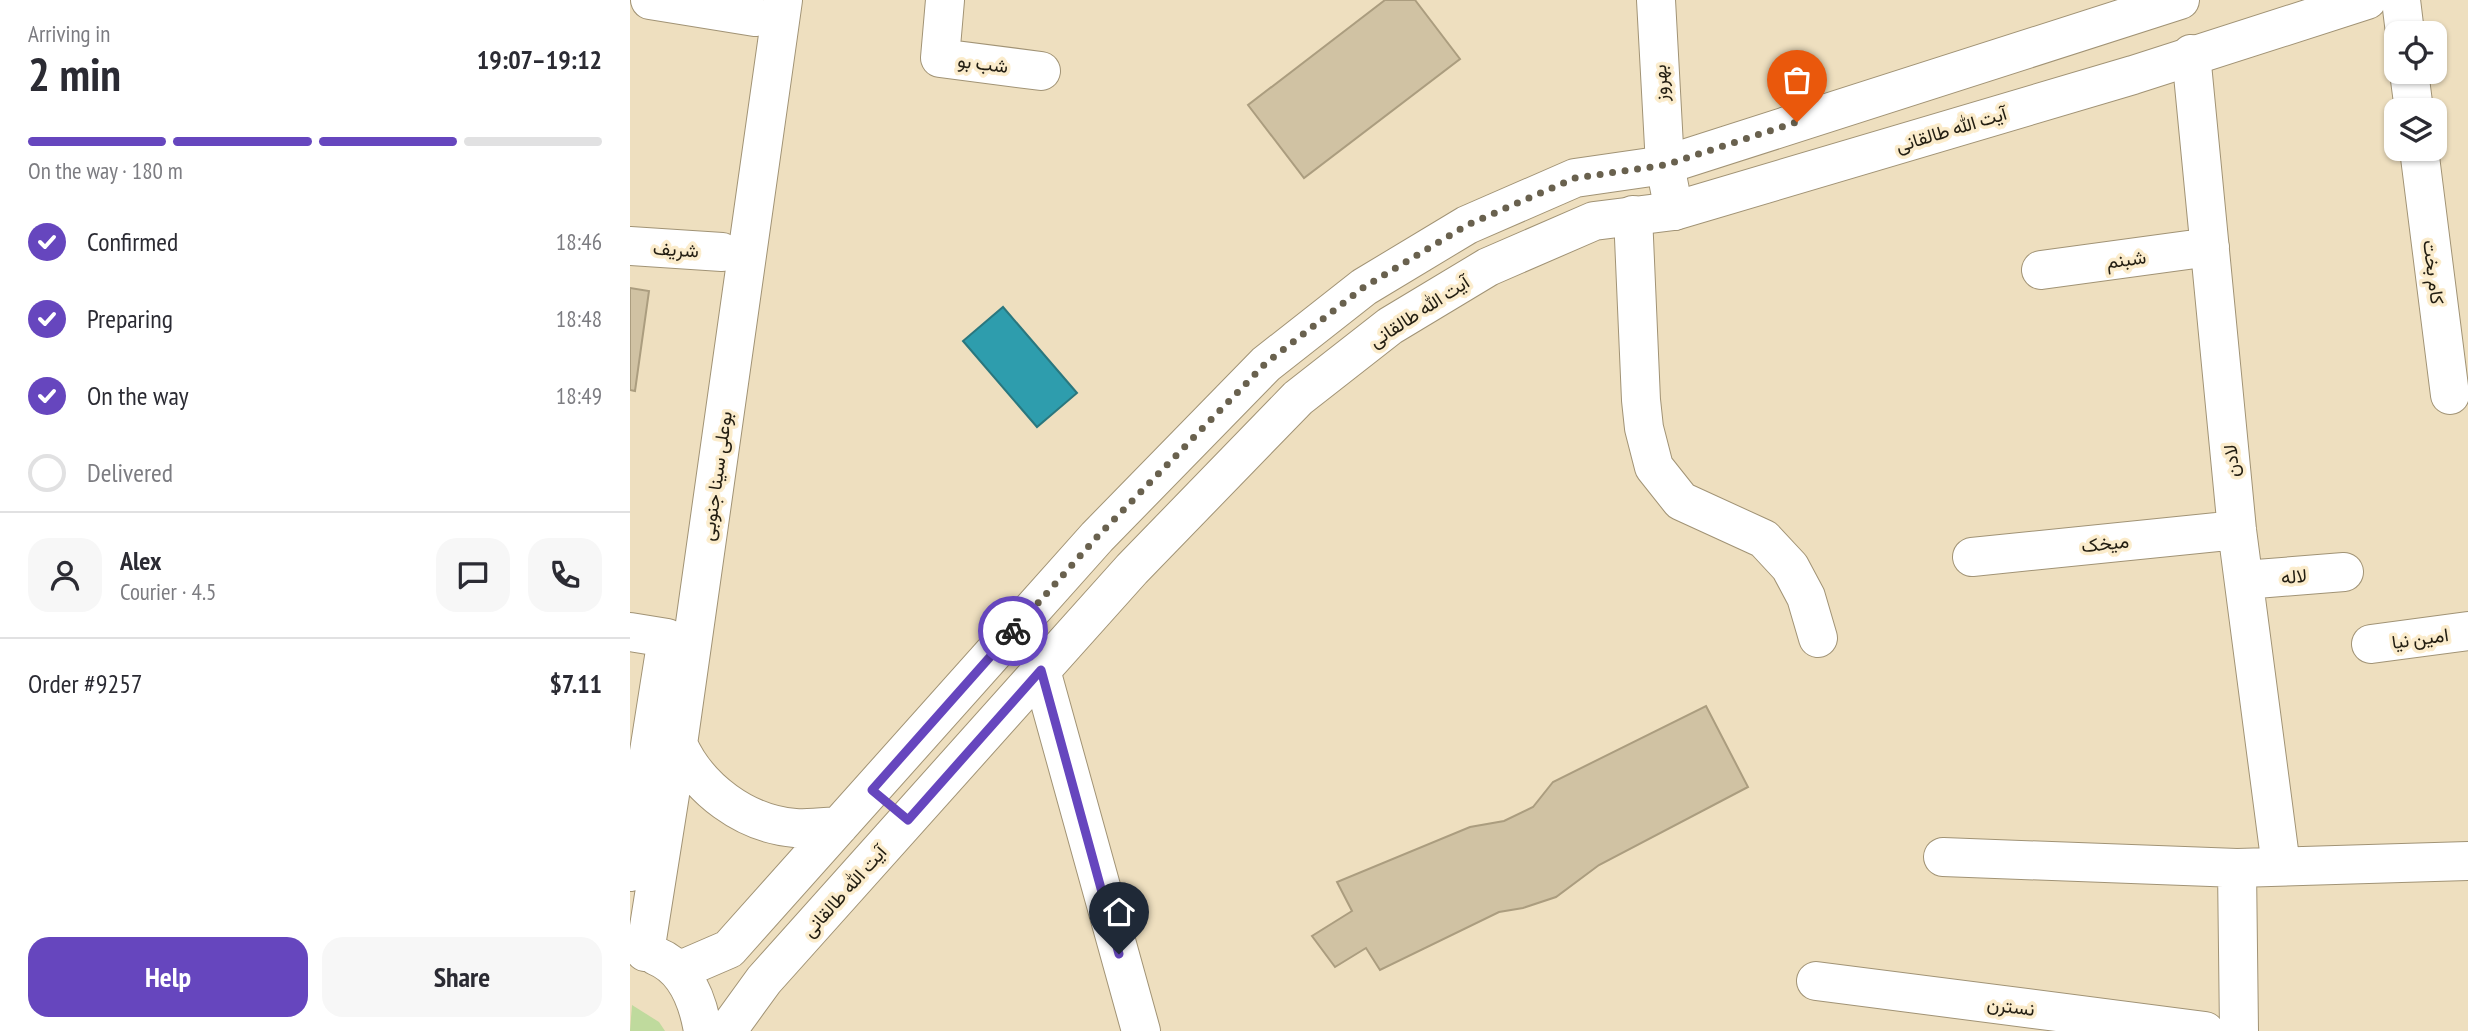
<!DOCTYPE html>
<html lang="en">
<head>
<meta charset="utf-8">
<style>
	body { margin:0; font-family:"PT Sans Narrow",Vazirmatn,sans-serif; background:#f7f7f7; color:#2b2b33; height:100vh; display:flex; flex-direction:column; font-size:26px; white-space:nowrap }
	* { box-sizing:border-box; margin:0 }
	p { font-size:23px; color:#7c7c81 }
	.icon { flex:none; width:38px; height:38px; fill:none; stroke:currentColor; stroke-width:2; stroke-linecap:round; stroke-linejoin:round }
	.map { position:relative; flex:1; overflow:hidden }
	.details { display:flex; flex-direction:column; background:#fff; width:630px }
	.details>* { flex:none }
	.tools { position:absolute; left:1754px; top:21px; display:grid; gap:14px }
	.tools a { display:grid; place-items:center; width:63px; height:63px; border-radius:14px; background:#fff; box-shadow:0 2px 5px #0004; font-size:35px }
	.pin { position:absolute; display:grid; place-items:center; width:60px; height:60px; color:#fff; margin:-72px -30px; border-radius:50% 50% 50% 0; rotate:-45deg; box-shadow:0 0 7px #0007 }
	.pin .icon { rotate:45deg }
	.courier { position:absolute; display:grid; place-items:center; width:70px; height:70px; margin:-35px; border:5px solid #6646be; border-radius:50%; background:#fff; color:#222; box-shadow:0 2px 9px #0007 }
	.head em { font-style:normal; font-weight:700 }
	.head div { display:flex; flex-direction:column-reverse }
	.head { display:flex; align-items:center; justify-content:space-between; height:119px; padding:0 28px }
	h1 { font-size:46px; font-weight:700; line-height:52px }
	.bar { display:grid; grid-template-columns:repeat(4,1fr); gap:10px 7px; align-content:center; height:84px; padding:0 28px }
	.bar i { height:9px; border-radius:5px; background:#e1e1e2 }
	.bar .active { background:#6646be }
	.bar p { grid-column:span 4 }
	.line { display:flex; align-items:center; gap:18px; padding:0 28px; border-top:2px solid #e1e1e2 }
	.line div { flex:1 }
	.round { display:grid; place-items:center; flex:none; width:74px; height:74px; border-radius:21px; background:#f7f7f7 }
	ol { padding:0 28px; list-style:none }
	li { display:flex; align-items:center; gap:21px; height:77px }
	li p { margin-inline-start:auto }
	li .icon { padding:7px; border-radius:50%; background:#6646be; color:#fff; stroke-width:4 }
	li:last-child { color:#7c7c81 }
	li i { width:38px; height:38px; border:4px solid #e1e1e2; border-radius:50% }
	.action { display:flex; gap:14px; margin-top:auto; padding:14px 28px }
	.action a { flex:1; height:80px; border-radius:21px; background:#6646be; color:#fff; font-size:28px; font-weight:700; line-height:80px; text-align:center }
	.action a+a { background:#f7f7f7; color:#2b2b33 }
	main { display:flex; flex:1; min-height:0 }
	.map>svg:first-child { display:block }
	.green { fill:#bfda9d }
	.water { fill:#2e9dad; stroke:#2a777e; stroke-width:2 }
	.building { fill:#d0c2a3; stroke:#ab9d7f; stroke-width:2 }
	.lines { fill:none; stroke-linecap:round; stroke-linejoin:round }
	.minor-casing { stroke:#a19375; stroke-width:40 }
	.major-casing { stroke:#a19375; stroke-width:40 }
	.minor { stroke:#fff; stroke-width:38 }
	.major { stroke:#fff; stroke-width:38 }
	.done { stroke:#69614e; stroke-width:7; stroke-dasharray:0 12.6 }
	.route { stroke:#6646be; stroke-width:9 }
	.labels { text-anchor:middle; stroke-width:7; stroke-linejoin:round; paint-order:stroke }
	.street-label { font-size:19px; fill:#221d11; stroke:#fbeccc }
</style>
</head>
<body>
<main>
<section class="details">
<div class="head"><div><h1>2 min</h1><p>Arriving in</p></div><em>19:07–19:12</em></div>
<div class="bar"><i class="active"></i><i class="active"></i><i class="active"></i><i></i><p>On the way · 180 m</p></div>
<ol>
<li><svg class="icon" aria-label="check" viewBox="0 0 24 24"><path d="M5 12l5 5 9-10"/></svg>Confirmed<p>18:46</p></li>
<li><svg class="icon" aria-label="check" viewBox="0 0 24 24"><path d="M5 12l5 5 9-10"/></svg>Preparing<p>18:48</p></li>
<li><svg class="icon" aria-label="check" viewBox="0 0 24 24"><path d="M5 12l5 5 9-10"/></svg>On the way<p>18:49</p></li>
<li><i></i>Delivered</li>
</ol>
<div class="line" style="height:126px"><a class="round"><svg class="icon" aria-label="person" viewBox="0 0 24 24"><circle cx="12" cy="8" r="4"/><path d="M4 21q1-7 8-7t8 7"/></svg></a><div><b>Alex</b><p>Courier · 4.5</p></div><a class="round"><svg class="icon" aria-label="chat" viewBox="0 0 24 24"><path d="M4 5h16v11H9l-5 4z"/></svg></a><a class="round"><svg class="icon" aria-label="phone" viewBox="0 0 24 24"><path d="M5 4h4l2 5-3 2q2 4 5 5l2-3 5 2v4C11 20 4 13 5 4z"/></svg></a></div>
<div class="line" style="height:91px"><div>Order #9257</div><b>$7.11</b></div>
<div class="action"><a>Help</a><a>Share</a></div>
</section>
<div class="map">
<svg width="1838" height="1031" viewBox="0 0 1838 1031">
	<rect width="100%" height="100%" fill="#eedfbf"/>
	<!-- green -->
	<path class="green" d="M2 1005 29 1022 35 1031H0Z"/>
	<!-- water -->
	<path class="water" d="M373 307 447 393 407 427 333 341Z"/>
	<!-- building -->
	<path class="building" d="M755 0H785L830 59 674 178 618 105Z
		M0 288 19 291 5 391 0 390Z
		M1076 706 1118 787 969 865 926 897 893 908 869 912 750 970 736 948 705 967 682 936 722 911 707 882 840 827 874 821 903 807 923 782Z"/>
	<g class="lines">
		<!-- minor casing -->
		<g class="minor-casing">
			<path id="minor" d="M20 0 125 17
				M315 0 310 58 411 71
				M1026 0 1035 165 1044 211
				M1771 0 1775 33
				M1561 54 1607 530 1651 866
				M1779 72 1784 110
				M1789 149 1820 395
				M1003 215 1011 400 1014 428 1024 467 1051 501 1134 539 1160 567 1176 597 1188 638
				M0 246 92 252
				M1411 270 1580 247
				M1342 557 1607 530
				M1614 580 1714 572
				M0 632 37 638
				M1741 644 1838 631
				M411 670 511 1031
				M1313 857 1607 868 1838 861
				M1607 868 1609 1031
				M1186 981 1575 1031"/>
		</g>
		<!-- major casing -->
		<g class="major-casing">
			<path id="major" d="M48 744C68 789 115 824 165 828 179 829 195 827 209 826
				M0 872 34 657
				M15 952 48 744 153 0
				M26 956C56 968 68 1002 73 1031
				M48 971 99 949 467 537 636 364 734 287 837 225 945 178 1035 165 1550 0
				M97 1031 134 980 502 569 668 398 760 326 858 267 964 221 1044 211 1503 75 1737 0"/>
		</g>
		<!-- minor -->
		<use href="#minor" class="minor"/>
		<!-- major -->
		<use href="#major" class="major"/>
	</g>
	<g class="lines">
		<!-- done -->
		<path class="done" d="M383 631 467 537 636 363 734 287 837 225 945 178 1035 165 1167 122"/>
		<!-- route -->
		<path class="route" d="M383 631 242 790 278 820 411 670 489 954"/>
	</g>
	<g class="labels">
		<!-- street labels -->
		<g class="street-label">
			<text transform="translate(353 63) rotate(7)" y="7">شب بو</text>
			<text transform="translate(1030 83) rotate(-93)" y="7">بهروز</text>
			<text transform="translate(1321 129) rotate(-17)" y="7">آیت الله طالقانی</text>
			<text transform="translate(46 249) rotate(4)" y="7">شریف</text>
			<text transform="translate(1496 259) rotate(-8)" y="7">شبنم</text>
			<text transform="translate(1804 272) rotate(83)" y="7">کام بخت</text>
			<text transform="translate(789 311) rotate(-33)" y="7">آیت الله طالقانی</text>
			<text transform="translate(1601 461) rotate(-95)" y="7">لادن</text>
			<text transform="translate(86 476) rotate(-82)" y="7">بوعلی سینا جنوبی</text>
			<text transform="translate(1475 543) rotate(-6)" y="7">میخک</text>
			<text transform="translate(1664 576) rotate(-5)" y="7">لاله</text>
			<text transform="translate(1790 638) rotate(-8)" y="7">امین نیا</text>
			<text transform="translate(214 891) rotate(-48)" y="7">آیت الله طالقانی</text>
			<text transform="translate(1381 1006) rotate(7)" y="7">نسترن</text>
		</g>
	</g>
</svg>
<div class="tools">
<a><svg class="icon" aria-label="locate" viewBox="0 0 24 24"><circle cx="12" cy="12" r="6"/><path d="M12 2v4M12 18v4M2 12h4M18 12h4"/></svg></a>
<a><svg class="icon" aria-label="layers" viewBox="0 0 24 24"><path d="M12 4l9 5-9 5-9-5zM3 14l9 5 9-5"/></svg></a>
</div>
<div class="pin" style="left:1167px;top:122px;background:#ea580c"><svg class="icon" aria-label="bag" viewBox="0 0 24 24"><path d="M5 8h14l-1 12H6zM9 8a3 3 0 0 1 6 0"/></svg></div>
<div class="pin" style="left:489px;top:954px;background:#1f2937"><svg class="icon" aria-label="home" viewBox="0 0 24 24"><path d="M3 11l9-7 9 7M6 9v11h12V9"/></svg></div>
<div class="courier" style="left:383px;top:631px"><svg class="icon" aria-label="bike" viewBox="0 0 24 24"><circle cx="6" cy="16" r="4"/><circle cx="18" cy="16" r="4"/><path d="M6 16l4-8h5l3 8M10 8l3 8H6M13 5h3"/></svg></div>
</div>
</main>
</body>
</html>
